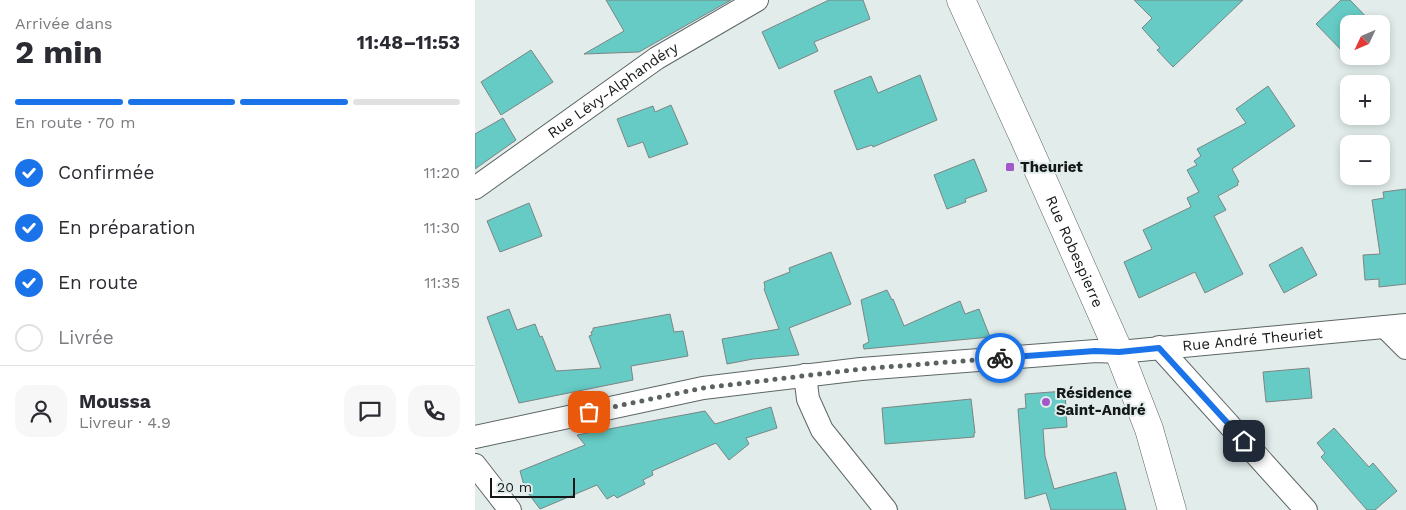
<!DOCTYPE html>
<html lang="fr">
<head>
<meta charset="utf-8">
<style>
	body { margin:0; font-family:"Work Sans",sans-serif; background:#f7f7f7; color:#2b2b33; height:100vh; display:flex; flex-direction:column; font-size:19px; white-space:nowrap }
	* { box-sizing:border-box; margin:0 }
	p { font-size:16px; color:#7c7c81 }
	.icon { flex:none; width:28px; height:28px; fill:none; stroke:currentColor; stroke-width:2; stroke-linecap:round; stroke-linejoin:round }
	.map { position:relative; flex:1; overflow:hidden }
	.sheet { display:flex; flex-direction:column; background:#fff; width:475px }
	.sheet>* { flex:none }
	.needle { width:32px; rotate:226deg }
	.fabs { position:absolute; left:865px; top:15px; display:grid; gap:10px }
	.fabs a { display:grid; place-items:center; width:50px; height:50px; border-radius:10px; background:#fff; box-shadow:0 2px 8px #0003; font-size:25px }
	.scale { position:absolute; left:15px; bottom:12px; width:85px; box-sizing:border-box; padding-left:5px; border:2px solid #151818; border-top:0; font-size:14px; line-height:18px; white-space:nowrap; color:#151818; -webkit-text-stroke:4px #e1eceb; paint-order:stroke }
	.pin { position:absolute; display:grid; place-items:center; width:42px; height:42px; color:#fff; margin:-21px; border-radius:10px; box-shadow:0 2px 8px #0006 }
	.courier { position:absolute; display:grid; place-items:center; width:50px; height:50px; margin:-25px; border:4px solid #1a73e8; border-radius:50%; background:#fff; color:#222; box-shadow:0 1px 6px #0007 }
	.headline em { font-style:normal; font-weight:700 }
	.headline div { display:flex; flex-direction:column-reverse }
	.headline { display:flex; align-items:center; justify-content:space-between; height:85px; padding:0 15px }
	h1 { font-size:32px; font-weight:700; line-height:38px }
	.bar { display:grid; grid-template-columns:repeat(4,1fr); gap:8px 5px; align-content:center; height:60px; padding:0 15px }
	.bar i { height:6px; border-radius:4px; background:#e1e1e2 }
	.bar .current { background:#1a73e8 }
	.bar p { grid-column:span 4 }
	.line { display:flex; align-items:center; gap:12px; padding:0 15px; border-top:1px solid #e1e1e2 }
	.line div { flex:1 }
	.round { display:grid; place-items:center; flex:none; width:52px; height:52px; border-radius:15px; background:#f7f7f7 }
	ol { padding:0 15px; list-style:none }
	li { display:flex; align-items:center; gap:15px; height:55px }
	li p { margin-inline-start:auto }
	li .icon { padding:5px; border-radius:50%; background:#1a73e8; color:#fff; stroke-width:4 }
	li:last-child { color:#7c7c81 }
	li i { width:28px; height:28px; border:2px solid #e1e1e2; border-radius:50% }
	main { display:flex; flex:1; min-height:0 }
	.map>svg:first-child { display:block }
	.building { fill:#66cbc5; stroke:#7b8584 }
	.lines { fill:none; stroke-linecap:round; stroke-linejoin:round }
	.minor-casing { stroke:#5d6665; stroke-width:24 }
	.tertiary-casing { stroke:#5d6665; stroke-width:29 }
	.minor { stroke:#fff; stroke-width:22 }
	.tertiary { stroke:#fff; stroke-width:28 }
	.done { stroke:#5c6262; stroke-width:5; stroke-dasharray:0 9 }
	.route { stroke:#1a73e8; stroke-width:6 }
	.poi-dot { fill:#a358ca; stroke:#e1eceb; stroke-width:2 }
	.labels { text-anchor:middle; stroke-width:4; stroke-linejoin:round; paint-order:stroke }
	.street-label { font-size:15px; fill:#151818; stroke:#e1eceb }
	.poi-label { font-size:15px; font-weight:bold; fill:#151818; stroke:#e1eceb; text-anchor:start }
</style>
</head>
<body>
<main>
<section class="sheet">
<div class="headline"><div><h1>2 min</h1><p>Arrivée dans</p></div><em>11:48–11:53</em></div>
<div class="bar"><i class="current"></i><i class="current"></i><i class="current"></i><i></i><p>En route · 70 m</p></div>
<ol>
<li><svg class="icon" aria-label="check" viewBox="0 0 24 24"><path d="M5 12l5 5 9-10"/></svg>Confirmée<p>11:20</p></li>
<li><svg class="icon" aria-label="check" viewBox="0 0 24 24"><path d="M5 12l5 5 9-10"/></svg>En préparation<p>11:30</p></li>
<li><svg class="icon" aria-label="check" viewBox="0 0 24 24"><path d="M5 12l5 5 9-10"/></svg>En route<p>11:35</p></li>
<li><i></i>Livrée</li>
</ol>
<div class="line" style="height:90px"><a class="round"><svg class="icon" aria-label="person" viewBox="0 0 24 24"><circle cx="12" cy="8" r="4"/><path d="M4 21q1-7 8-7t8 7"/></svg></a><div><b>Moussa</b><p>Livreur · 4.9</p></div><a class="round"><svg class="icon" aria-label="chat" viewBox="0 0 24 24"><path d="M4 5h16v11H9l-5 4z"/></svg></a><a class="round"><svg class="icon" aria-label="phone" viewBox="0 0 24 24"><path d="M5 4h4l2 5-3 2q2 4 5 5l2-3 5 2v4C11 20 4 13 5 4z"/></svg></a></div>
</section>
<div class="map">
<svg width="931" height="510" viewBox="0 0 931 510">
	<rect width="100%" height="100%" fill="#e1eceb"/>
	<!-- building -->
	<path class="building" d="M131 0H256L164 52 109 54 149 31Z
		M354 0H388L395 19 339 42 343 51 304 69 287 32Z
		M659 0H768L698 67 682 50 685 48 667 28 677 18Z
		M866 0H875L898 24H874V58L841 24Z
		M56 50 78 82 26 115 6 82Z
		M445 75 462 120 398 147 397 145 382 150 359 91 396 76 403 93Z
		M793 86 820 126 757 169 764 182 762 183 763 185 743 196 751 210 739 216 768 274 730 293 720 272 664 298 649 262 677 249 668 230 716 207 712 198 724 192 712 170 722 165 719 161 726 156 722 149 771 123 761 109Z
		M196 105 213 144 174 158 168 142 153 147 142 119 178 106 180 112Z
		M28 118 41 140 0 169V134Z
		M499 159 512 191 490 199 491 202 472 209 459 175Z
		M931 189V284L904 287V279L890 280 888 255 905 254 897 200 909 198 908 192Z
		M54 203 67 236 25 252 12 221Z
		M827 247 842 275 809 293 794 265Z
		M356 252 376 304 314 328 324 355 278 359 252 364 247 339 304 329 289 289 290 288 289 282 315 272 314 268Z
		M412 290 417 300 418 299 429 326 485 301 490 314 504 309 515 337 389 349 388 345 394 342 386 300Z
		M34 309 42 330 60 324 65 337 67 336 81 371 126 368 114 336 117 335 116 332 118 331V328L195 314 199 332 208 331 213 356 156 366 158 380 44 403 12 317Z
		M834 368 837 398 791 402 788 372Z
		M590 391 592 427 568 429 570 456 579 489 641 472 651 510H576L571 493 550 499 543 409 551 408 550 394Z
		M496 399 500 433H499V437L410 444 407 408Z
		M296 407 302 428 271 438 274 444 254 460 241 443 177 471 178 475 168 480 170 484 142 498 139 495 132 499 122 485 65 509 50 489 45 471 110 445 102 435 230 411 240 424Z
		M859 428 894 467 898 463 922 491 900 510H892L846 457 850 453 842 443Z"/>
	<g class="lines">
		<!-- minor casing -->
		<g class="minor-casing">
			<g id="minor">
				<path id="s1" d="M0 188 182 58 282 0"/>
				<path d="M910 327 931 348"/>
				<path d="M684 347 831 510"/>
				<path d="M330 375 333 399 347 430 411 510"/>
				<path id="s2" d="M0 437 228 388 386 369 621 351 644 352 931 325"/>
				<path d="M0 465 35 510"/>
			</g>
		</g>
		<!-- tertiary casing -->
		<g class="tertiary-casing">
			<g id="tertiary">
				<path id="s3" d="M486 0 550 140 644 352 674 429 697 510"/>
			</g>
		</g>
		<!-- minor -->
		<use href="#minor" class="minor"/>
		<!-- tertiary -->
		<use href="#tertiary" class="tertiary"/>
	</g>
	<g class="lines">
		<!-- done -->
		<path class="done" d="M114 412 228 388 386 369 525 358"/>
		<!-- route -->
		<path class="route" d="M525 358 620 351 644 352 684 348 769 441"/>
	</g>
	<!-- markers -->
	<g class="poi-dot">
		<rect x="530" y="162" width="10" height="10" rx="2.5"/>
		<circle cx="571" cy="402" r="5"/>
	</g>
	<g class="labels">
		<!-- street labels -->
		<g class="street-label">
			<text dy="5" stroke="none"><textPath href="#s1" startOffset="169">Rue Lévy-Alphandéry</textPath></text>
			<text dy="5" stroke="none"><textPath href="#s3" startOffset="276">Rue Robespierre</textPath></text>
			<text dy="5" stroke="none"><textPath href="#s2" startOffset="785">Rue André Theuriet</textPath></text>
		</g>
		<!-- poi labels -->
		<g class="poi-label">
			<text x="545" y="172">Theuriet</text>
			<text x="581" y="398">Résidence<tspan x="581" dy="17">Saint-André</tspan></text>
		</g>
	</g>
</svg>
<div class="fabs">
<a><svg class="needle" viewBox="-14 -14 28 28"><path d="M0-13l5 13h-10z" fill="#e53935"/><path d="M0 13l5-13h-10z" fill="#7c7c81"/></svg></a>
<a>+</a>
<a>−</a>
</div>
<div class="scale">20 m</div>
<div class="pin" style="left:114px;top:412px;background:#ea580c"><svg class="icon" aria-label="bag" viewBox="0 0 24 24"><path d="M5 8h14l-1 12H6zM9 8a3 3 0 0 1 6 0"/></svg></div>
<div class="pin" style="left:769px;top:441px;background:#1f2937"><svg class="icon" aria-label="home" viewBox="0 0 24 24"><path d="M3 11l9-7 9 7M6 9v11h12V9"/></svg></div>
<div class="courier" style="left:525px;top:358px"><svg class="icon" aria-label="bike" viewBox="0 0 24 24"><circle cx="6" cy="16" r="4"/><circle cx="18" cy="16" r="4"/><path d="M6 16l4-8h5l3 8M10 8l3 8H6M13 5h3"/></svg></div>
</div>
</main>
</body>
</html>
